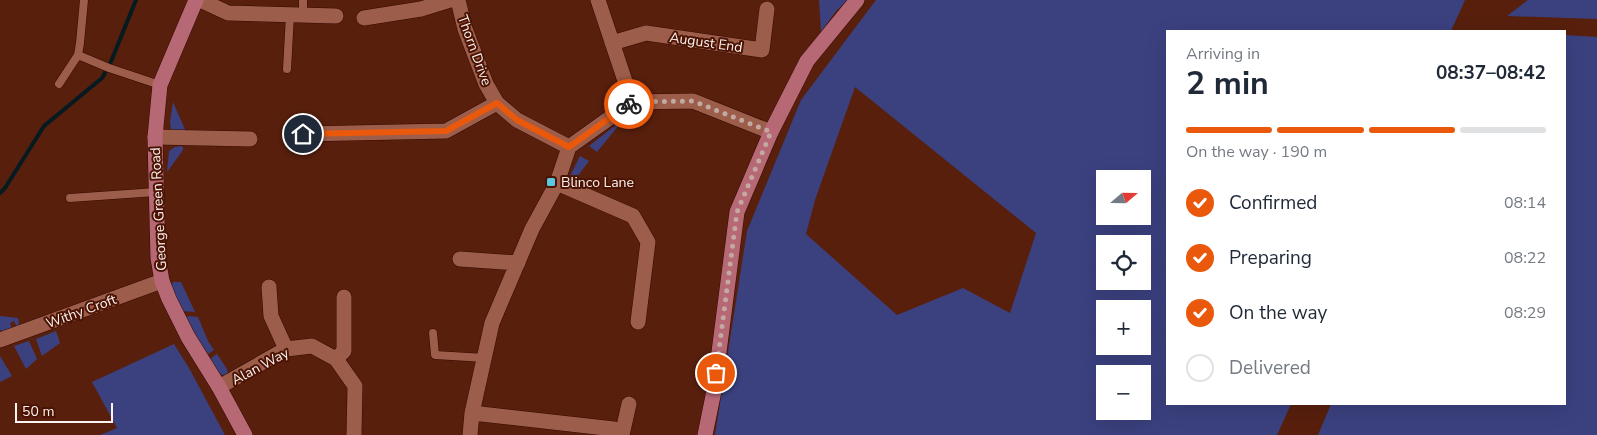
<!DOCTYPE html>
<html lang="en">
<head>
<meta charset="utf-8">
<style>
	body { margin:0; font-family:"Nunito Sans",sans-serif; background:#f6f6f7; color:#1f2937; height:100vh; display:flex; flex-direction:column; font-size:19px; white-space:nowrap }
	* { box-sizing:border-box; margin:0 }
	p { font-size:16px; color:#747a83 }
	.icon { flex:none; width:28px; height:28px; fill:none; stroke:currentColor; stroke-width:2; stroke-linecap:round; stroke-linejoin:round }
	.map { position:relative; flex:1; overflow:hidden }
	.side { position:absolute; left:1166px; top:30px; width:400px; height:375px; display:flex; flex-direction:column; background:#fff; border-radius:0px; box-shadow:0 5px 20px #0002 }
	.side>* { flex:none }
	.needle { width:32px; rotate:70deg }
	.buttons { position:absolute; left:1096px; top:170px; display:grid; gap:10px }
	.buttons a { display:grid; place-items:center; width:55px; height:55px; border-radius:0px; background:#fff; box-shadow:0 5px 20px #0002; font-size:25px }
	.scale { position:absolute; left:15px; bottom:12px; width:98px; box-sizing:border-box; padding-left:5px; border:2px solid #fbf3f1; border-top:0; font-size:14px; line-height:18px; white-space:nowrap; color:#fbf3f1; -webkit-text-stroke:4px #4c1303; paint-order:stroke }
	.pin { position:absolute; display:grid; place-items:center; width:42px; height:42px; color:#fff; margin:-21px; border:2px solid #fff; border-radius:50%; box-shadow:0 1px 5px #0007 }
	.courier { position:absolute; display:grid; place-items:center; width:50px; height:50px; margin:-25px; border:4px solid #ea580c; border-radius:50%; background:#fff; color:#222; box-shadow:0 1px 6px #0007 }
	.overview em { font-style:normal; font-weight:700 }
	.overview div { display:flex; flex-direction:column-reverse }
	.overview { display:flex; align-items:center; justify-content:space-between; height:85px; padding:0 20px }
	h1 { font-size:32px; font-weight:700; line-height:38px }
	.bar { display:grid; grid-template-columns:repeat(4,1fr); gap:8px 5px; align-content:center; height:60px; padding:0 20px }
	.bar i { height:6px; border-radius:4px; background:#e0e1e3 }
	.bar .selected { background:#ea580c }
	.bar p { grid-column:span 4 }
	ol { padding:0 20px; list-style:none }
	li { display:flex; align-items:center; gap:15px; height:55px }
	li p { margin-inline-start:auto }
	li .icon { padding:5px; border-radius:50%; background:#ea580c; color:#fff; stroke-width:4 }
	li:last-child { color:#747a83 }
	li i { width:28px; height:28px; border:2px solid #e0e1e3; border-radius:50% }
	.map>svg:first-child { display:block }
	.green { fill:#3b417f; fill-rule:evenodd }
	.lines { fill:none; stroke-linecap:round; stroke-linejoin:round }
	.stream { stroke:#051b20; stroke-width:4 }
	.lane-casing { stroke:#350a01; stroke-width:9 }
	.street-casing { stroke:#350a01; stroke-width:16 }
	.secondary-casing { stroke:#350a01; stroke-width:16 }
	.lane { stroke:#9d5d4b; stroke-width:8 }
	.street { stroke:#9d5d4b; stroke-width:15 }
	.secondary { stroke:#b76875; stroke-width:15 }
	.done { stroke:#c2a9a1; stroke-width:5; stroke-dasharray:0 9 }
	.route { stroke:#ea580c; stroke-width:6 }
	.poi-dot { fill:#59c8e4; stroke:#4c1303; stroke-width:2 }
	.labels { text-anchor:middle; stroke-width:4; stroke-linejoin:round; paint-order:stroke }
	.street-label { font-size:14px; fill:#fbf3f1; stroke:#4c1303 }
	.poi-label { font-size:14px; fill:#fbf3f1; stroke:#4c1303; text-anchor:start }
</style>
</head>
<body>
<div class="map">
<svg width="1597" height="435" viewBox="0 0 1597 435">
	<rect width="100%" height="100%" fill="#581f0d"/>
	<!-- green -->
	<path class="green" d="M819 0H848L836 11 821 32Z
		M876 0H1465L1451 31H1168V404H1291L1277 435H715L747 231 801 100ZM855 87 1036 233 1010 313 963 288 897 315 806 234 815 200ZM1105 179H1142V216H1105ZM1105 244H1142V281H1105ZM1105 309H1142V346H1105ZM1105 374H1142V411H1105Z
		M1528 0H1597V19L1507 16Z
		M1565 35 1597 37V435H1318L1331 404H1565Z
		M173 102 187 134 171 132 170 121Z
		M616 125H619L597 152 589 146Z
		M180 146 183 147V150L167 172 169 151 175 147Z
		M580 156 589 161 571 185 569 178Z
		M173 282H181L195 312 181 311 171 286Z
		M0 316 18 318 20 331 18 330 14 321 10 323 13 333 4 337 0 329Z
		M189 316 198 317 208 341 214 350 208 354 184 318Z
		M56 331 60 343 42 356 36 339Z
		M29 341 37 359 26 369 14 346Z
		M174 344 189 368 225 435H100L117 428 92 382Z
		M217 354 227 369 228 377C219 375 213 368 207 361Z
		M0 356 12 376 0 382Z"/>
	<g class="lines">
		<!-- stream -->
		<path class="stream" d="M0 193 5 188 44 126 102 78 110 64 136 0"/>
		<!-- lane casing -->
		<g class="lane-casing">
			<path id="lane" d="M303 0V15
				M78 55 109 68 160 85
				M287 69 290 15
				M59 84 78 55 80 43 84 0
				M70 198 156 192
				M433 333 435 355 485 358"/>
		</g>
		<!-- street casing -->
		<g class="street-casing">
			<path id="street" d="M200 0 228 13 336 16
				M458 0 465 29 486 84 497 103 517 120 569 147
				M598 0 632 102
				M364 18 421 9 450 0
				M612 43 646 33 762 50 767 9
				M303 134 446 131 497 103
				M155 137 250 139
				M557 183 633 216 648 242 638 322
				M460 259 518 263
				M269 287 271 316 286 349
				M0 340 162 281
				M336 359 344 351V297
				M219 387 286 349 312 346 336 359 355 386 354 435
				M472 413 614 429 618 435
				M470 435 472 413 492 323 532 229 557 183 569 147 632 102 693 101 771 132
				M622 435 629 404"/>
		</g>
		<!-- secondary casing -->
		<g class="secondary-casing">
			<path id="secondary" d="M196 0 160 85 155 137 158 258 162 281 169 299 188 337 219 387 245 435
				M705 435 714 391 737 212 771 132 807 61 857 0"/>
		</g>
		<!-- lane -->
		<use href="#lane" class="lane"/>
		<!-- street -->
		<use href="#street" class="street"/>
		<!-- secondary -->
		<use href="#secondary" class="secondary"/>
	</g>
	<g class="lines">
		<!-- done -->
		<path class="done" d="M629 104 632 102 693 101 771 132 737 212 716 373"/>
		<!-- route -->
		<path class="route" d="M303 134 446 131 497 103 517 120 569 147 629 104"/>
	</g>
	<!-- markers -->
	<rect class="poi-dot" x="546" y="177" width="10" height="10" rx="2.5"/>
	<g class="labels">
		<!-- street labels -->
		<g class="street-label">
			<text transform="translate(706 42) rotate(8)" y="5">August End</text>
			<text transform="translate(475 50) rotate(70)" y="5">Thorn Drive</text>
			<text transform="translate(158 209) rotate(-93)" y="5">George Green Road</text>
			<text transform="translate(81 311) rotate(-20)" y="5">Withy Croft</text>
			<text transform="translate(260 366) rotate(-28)" y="5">Alan Way</text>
		</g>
		<!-- poi labels -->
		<g class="poi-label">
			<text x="561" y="187">Blinco Lane</text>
		</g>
	</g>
</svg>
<div class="buttons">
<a><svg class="needle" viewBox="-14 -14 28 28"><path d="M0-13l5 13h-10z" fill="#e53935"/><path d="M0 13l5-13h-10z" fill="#747a83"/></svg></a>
<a><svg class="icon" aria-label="locate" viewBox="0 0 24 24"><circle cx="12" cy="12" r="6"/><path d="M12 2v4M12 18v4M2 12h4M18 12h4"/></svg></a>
<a>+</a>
<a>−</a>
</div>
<div class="scale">50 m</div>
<div class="pin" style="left:716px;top:373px;background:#ea580c"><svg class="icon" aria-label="bag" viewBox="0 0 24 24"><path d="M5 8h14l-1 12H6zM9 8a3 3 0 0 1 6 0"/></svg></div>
<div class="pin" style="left:303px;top:134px;background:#1f2937"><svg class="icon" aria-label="home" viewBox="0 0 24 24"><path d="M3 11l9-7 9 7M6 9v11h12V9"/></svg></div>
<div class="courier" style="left:629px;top:104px"><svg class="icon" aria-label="bike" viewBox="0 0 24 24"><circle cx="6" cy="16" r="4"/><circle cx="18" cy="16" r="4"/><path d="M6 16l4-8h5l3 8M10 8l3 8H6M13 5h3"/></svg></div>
<section class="side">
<div class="overview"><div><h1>2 min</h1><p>Arriving in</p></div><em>08:37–08:42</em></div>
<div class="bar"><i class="selected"></i><i class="selected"></i><i class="selected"></i><i></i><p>On the way · 190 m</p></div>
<ol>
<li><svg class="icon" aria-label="check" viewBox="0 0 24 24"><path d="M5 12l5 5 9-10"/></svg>Confirmed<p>08:14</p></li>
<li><svg class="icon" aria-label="check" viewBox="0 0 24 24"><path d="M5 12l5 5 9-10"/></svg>Preparing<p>08:22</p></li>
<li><svg class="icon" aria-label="check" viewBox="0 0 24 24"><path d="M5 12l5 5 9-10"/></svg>On the way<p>08:29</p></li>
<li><i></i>Delivered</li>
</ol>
</section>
</div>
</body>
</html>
